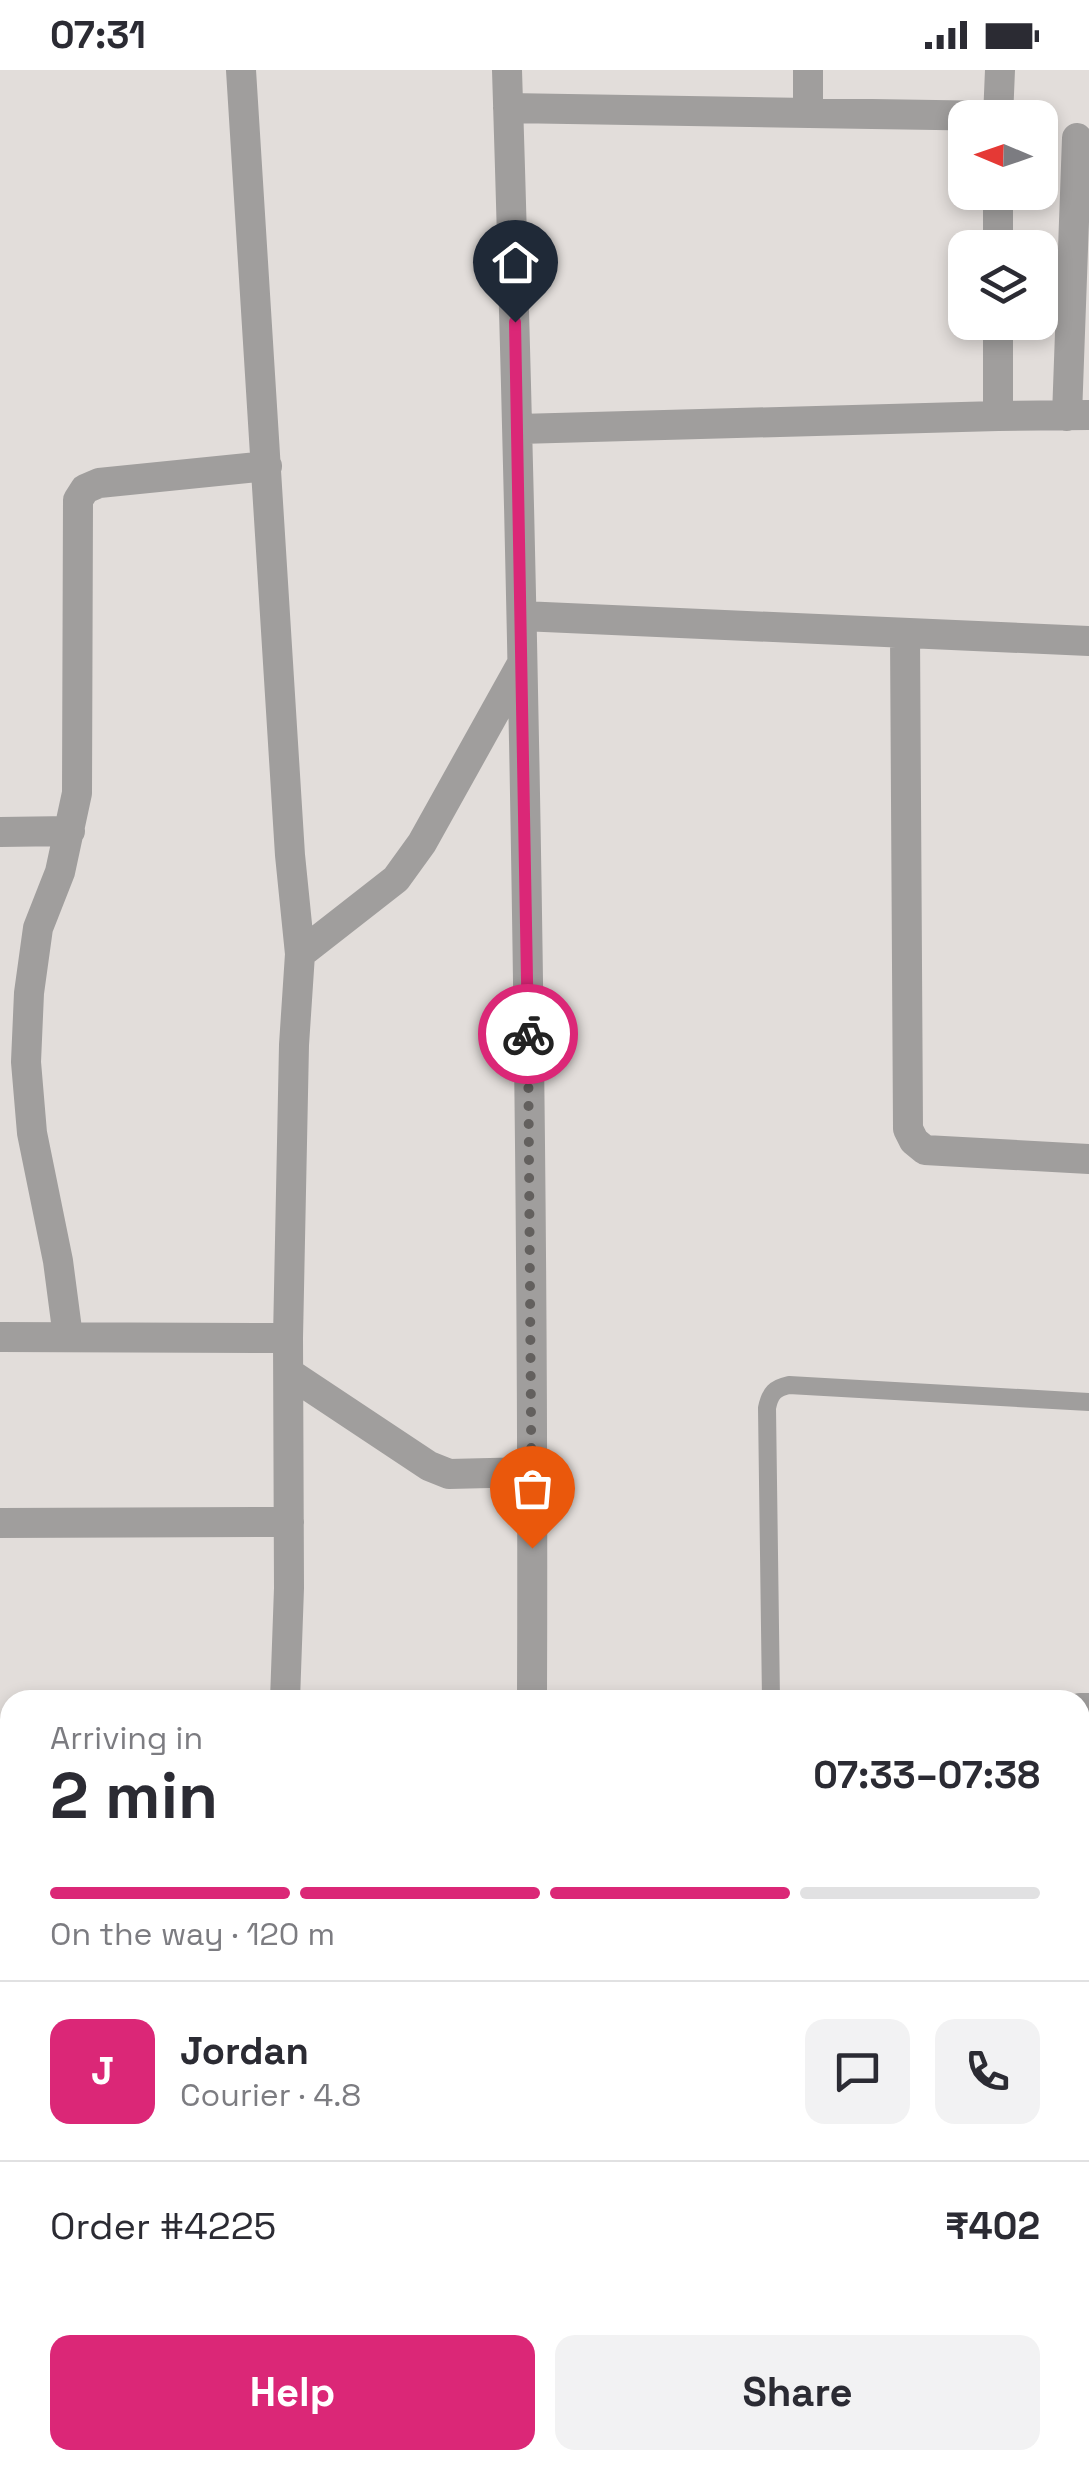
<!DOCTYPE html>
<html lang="en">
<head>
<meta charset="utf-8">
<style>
	body { margin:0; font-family:"Space Grotesk",sans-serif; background:#f2f2f3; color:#2b2b33; height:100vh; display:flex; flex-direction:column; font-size:38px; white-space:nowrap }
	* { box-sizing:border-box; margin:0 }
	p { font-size:32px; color:#7c7c81 }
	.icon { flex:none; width:55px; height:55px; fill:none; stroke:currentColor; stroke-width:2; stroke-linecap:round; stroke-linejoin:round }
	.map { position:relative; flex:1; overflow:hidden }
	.drawer { position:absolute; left:0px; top:1620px; width:1090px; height:780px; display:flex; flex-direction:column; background:#fff; border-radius:30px 30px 0 0; box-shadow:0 5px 15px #0003 }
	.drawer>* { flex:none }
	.needle { width:65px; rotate:272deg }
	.buttons { position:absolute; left:948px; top:30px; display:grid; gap:20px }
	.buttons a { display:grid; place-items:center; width:110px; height:110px; border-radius:20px; background:#fff; box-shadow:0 5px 15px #0003; font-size:50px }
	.pin { position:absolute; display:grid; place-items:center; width:85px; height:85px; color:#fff; margin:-102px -42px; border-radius:50% 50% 50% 0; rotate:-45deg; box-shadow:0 0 10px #0007 }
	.pin .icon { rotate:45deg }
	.courier { position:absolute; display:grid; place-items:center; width:100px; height:100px; margin:-50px; border:8px solid #db2777; border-radius:50%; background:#fff; color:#222; box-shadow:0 2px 12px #0007 }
	.headline em { font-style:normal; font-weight:700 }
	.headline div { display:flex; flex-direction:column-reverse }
	.headline { display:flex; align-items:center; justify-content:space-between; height:170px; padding:0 50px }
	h1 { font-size:65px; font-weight:700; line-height:75px }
	.bar { display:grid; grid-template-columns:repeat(4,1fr); gap:15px 10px; align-content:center; height:120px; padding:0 50px }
	.bar i { height:12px; border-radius:8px; background:#e1e1e2 }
	.bar .on { background:#db2777 }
	.bar p { grid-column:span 4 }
	.line { display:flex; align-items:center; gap:25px; padding:0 50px; border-top:2px solid #e1e1e2 }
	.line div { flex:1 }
	.round { display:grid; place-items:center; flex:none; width:105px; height:105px; border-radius:20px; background:#f2f2f3 }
	.cta { display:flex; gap:20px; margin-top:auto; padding:20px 50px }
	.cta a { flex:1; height:115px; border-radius:20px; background:#db2777; color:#fff; font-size:40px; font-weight:700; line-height:115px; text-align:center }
	.cta a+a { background:#f2f2f3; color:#2b2b33 }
	.status { display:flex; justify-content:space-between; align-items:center; height:70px; padding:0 50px; background:#fff; direction:ltr }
	.status svg { height:28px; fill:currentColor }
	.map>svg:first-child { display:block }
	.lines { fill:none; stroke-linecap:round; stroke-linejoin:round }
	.lane { stroke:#a09e9d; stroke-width:18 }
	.street { stroke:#a09e9d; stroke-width:30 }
	.done { stroke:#63605e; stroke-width:10; stroke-dasharray:0 18 }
	.route { stroke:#db2777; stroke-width:12 }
</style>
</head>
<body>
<div class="status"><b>07:31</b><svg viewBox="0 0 49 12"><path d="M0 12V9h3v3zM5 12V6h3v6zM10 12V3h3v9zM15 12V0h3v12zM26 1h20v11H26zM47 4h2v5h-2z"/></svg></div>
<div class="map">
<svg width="1089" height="2400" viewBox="0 0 1089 2400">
	<rect width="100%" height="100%" fill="#e2ddda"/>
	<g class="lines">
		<!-- lane -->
		<path class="lane" d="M771 1630 767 1338C770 1323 775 1318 789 1315L1089 1332
			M1080 1885 1089 1886
			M991 2400 992 2390"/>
		<!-- street -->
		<path class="street" d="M241 0 290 785 300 884 294 975 288 1268 289 1518 285 1630
			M507 0C524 543 534 1087 532 1630
			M808 0V43
			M508 38 998 46
			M998 48 1000 0
			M998 178V122
			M998 346V252
			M1067 346 1077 68
			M519 359 998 346 1089 345
			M522 546 1089 571
			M905 565 908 1059 914 1071 925 1080 1089 1089
			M0 762 70 761
			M300 884 396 809 422 773 520 597
			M0 1267 288 1268
			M68 1267 58 1191 32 1063 26 992 29 923 38 858 60 802 77 723 78 430 85 419 99 413 267 396
			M289 1303 429 1396 449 1404 533 1402
			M0 1453 289 1452
			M1080 1638H1089
			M0 1950 10 1949
			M0 2116 6 2400
			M1080 2264 1089 2265
			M522 2390V2400
			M232 2400V2390"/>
	</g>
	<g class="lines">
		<!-- done -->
		<path class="done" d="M528 964 532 1478"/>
		<!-- route -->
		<path class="route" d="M515 252 528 964"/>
	</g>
</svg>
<div class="buttons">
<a><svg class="needle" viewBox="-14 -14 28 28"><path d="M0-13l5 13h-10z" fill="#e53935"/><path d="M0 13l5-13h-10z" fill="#7c7c81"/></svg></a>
<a><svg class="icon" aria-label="layers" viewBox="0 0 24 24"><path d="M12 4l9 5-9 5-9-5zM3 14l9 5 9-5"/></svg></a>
</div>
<div class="pin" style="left:532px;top:1478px;background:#ea580c"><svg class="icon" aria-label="bag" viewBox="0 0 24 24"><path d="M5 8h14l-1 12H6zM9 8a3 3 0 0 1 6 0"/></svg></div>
<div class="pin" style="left:515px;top:252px;background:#1f2937"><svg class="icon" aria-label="home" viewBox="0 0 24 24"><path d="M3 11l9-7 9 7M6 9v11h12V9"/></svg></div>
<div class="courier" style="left:528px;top:964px"><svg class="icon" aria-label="bike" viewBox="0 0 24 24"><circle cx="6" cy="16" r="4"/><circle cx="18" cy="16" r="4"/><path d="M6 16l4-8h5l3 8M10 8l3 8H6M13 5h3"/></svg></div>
<section class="drawer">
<div class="headline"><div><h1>2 min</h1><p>Arriving in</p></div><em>07:33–07:38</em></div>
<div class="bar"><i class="on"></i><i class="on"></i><i class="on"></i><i></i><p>On the way · 120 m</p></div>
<div class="line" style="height:180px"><b class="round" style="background:#db2777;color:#fff">J</b><div><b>Jordan</b><p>Courier · 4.8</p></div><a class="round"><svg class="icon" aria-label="chat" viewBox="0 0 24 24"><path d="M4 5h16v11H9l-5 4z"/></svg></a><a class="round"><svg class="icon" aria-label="phone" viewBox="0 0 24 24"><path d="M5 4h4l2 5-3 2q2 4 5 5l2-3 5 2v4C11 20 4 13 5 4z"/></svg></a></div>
<div class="line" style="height:130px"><div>Order #4225</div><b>₹402</b></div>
<div class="cta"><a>Help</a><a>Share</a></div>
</section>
</div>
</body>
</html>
